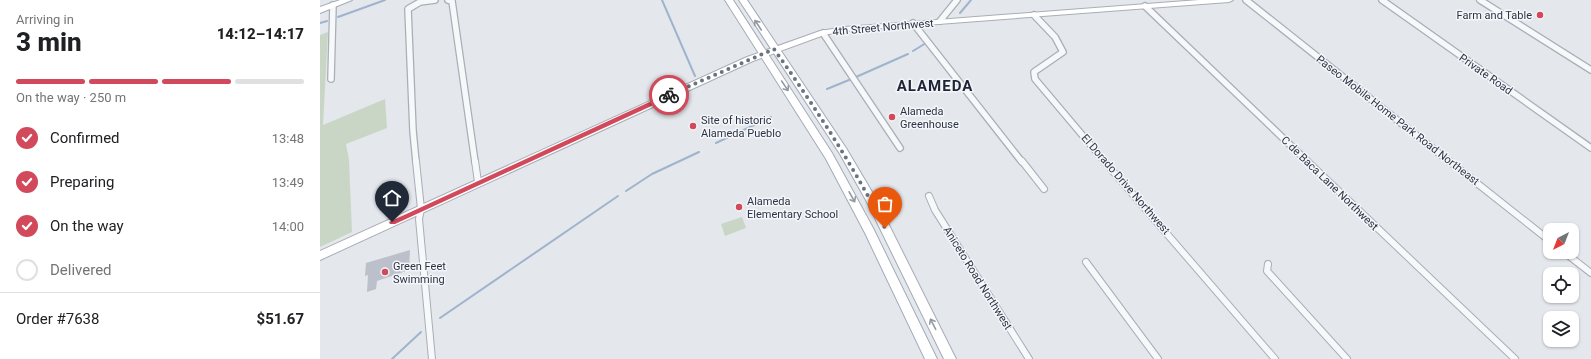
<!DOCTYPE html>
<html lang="en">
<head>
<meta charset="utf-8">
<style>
	body { margin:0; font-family:Roboto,sans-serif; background:#f6f6f6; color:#202124; height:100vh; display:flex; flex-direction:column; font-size:15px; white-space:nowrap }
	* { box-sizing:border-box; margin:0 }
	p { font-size:13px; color:#757577 }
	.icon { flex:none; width:22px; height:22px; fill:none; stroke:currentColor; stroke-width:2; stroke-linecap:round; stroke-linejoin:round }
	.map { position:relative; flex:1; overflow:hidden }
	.panel { display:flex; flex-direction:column; background:#fff; width:320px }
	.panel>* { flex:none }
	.needle { width:26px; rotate:222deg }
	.controls { position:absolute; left:1223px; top:223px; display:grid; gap:8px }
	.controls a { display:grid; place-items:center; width:36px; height:36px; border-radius:8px; background:#fff; box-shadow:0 1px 3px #0004; font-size:20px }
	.pin { position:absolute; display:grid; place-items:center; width:34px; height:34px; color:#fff; margin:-41px -17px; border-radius:50% 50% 50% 0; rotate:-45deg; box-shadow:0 0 4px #0007 }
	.pin .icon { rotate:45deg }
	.courier { position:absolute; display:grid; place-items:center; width:40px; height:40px; margin:-20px; border:3px solid #d1495b; border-radius:50%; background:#fff; color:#222; box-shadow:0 1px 5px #0007 }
	.summary em { font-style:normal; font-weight:800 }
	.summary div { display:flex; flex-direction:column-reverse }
	.summary { display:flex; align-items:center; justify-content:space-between; height:68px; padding:0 16px }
	h1 { font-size:26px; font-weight:800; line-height:30px }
	.bar { display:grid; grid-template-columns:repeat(4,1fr); gap:6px 4px; align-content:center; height:48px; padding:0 16px }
	.bar i { height:5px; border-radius:3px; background:#e0e0e0 }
	.bar .selected { background:#d1495b }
	.bar p { grid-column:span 4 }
	.line { display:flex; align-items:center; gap:10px; padding:0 16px; border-top:1px solid #e0e0e0 }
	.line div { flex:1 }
	ol { padding:0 16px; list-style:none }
	li { display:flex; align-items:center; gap:12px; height:44px }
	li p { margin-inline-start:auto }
	li .icon { padding:4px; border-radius:50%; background:#d1495b; color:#fff; stroke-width:4 }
	li:last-child { color:#757577 }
	li i { width:22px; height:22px; border:2px solid #e0e0e0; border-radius:50% }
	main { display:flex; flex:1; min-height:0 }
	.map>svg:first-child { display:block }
	.green { fill:#c9d6c5 }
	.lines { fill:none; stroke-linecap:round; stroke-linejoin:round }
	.stream { stroke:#9fb4cc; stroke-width:2 }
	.building { fill:#bbc0ca }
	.street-far1-casing { stroke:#a9aeb7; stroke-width:8 }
	.street-casing { stroke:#a9aeb7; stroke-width:8 }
	.secondary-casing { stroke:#a9aeb7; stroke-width:2 }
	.primary-casing { stroke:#a3abb8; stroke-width:2 }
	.street-far1 { stroke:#f7f8fa; stroke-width:5.5 }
	.street { stroke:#f7f8fa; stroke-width:6 }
	.secondary { fill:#fff; fill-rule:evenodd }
	.primary { fill:#fff; fill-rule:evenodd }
	.oneway { stroke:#959aa2 }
	.route { fill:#d1495b }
	.done { stroke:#6c737f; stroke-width:4; stroke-dasharray:0 7.2 }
	.poi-dot { fill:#d1495b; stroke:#f4f6f9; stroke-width:1.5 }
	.labels { text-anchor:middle; stroke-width:3; stroke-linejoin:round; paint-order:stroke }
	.poi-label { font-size:11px; fill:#2b3445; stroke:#f4f6f9; text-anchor:start }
	.street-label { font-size:11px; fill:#2b3445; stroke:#f4f6f9 }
	.district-label { font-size:15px; font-weight:bold; letter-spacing:1px; fill:#1d2536; stroke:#f4f6f9 }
</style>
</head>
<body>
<main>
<section class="panel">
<div class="summary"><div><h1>3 min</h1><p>Arriving in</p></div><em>14:12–14:17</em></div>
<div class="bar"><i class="selected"></i><i class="selected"></i><i class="selected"></i><i></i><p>On the way · 250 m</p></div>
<ol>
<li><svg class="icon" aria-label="check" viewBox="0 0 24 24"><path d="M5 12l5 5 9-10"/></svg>Confirmed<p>13:48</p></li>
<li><svg class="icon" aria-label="check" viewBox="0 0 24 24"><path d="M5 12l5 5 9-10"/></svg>Preparing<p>13:49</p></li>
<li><svg class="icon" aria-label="check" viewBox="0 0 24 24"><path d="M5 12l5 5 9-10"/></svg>On the way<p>14:00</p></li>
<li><i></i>Delivered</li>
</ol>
<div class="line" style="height:52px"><div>Order #7638</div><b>$51.67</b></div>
</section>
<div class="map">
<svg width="1271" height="359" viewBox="0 0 1271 359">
	<rect width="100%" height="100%" fill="#e4e7ec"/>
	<!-- green -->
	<path class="green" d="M8 32 3 125 65 99 67 128 26 144 29 160 32 232 0 247V35Z
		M422 217 426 228 405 236 401 224Z"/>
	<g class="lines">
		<!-- stream -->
		<path class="stream" d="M342 0 375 76
			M640 13 651 0
			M18 17 65 0
			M0 23 7 21
			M593 51 606 43
			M536 77 588 54
			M507 89 529 80
			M396 143 451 117
			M306 191 332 174 379 152
			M120 318 298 196
			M72 359 101 332"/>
	</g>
	<!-- building -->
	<path class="building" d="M90 250 89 270 57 281 56 289 47 292 48 275 45 276 46 263Z"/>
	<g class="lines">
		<!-- street-far1 casing -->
		<g class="street-far1-casing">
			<path id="street-far1" d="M128 0 132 1 155 162
				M926 0 1130 162
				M1062 0 1271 148
				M1160 0 1271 70
				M825 6 988 162
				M714 15 735 37 743 52 714 72 715 79 785 162
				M620 21 637 0
				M593 23 702 162
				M503 33 580 148
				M11 79 13 5
				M96 162 93 131 88 9 100 2 115 0"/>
		</g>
		<!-- street casing -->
		<g class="street-casing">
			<path id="street" d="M96 161 101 209 99 219 112 359
				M155 161 158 182
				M702 161 724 189
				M784 161 955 359
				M987 161 1195 359
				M1129 161 1230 241
				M609 196 615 210 709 359
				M1244 252 1271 273
				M766 262 838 359
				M948 264 947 271 1027 359"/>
		</g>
		<!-- secondary casing -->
		<g class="secondary-casing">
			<path id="secondary" d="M879 0H913L909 2 525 31 504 35 433 61 0 260V251L427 57 500 31 525 27Z"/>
		</g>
		<!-- primary casing -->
		<g class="primary-casing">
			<path id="primary" d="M20 0H32L0 13V7Z
				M405 0H413L512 153 553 228 617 359H605L545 233 506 159Z
				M419 0H427L526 148 555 197 636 359H624L547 202 520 154Z"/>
		</g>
		<!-- street-far1 -->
		<use href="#street-far1" class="street-far1"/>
		<!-- street -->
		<use href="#street" class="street"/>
		<!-- secondary -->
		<use href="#secondary" class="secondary"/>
		<!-- primary -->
		<use href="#primary" class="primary"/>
	</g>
	<!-- one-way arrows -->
	<defs><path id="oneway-shaft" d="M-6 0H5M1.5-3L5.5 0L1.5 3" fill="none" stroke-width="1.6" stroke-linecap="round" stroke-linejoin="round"/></defs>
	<g class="oneway">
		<use href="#oneway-shaft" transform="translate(438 25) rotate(-123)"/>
		<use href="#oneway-shaft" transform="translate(465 86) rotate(56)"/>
		<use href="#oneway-shaft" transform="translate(532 197) rotate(61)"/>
		<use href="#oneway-shaft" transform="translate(613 324) rotate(-117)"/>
	</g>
	<!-- route -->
	<path class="route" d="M349 93 352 95 351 97 75 224H70L69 222Z"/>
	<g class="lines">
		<!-- done -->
		<path class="done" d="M349 95 454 49C495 107 533 165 565 228"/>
	</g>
	<!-- markers -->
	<g class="poi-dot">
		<circle cx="1220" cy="15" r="4"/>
		<circle cx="572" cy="117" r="4"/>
		<circle cx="373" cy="126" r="4"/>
		<circle cx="419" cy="207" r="4"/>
		<circle cx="65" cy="272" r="4"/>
	</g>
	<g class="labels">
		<!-- poi labels -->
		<g class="poi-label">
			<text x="1212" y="19" text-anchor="end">Farm and Table</text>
			<text x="580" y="115">Alameda<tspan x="580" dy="13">Greenhouse</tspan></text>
			<text x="381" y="124">Site of historic<tspan x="381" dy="13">Alameda Pueblo</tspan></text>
			<text x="427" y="205">Alameda<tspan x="427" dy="13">Elementary School</tspan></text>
			<text x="73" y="270">Green Feet<tspan x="73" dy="13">Swimming</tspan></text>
		</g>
		<!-- street labels -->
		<g class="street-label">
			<text transform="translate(563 27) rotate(-5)" y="4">4th Street Northwest</text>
			<text transform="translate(1166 74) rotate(35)" y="4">Private Road</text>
			<text transform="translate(1078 120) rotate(38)" y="4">Paseo Mobile Home Park Road Northeast</text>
			<text transform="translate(1010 183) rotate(44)" y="4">C de Baca Lane Northwest</text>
			<text transform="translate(806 184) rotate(49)" y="4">El Dorado Drive Northwest</text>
			<text transform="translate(658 278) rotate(58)" y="4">Aniceto Road Northwest</text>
		</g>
		<!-- district labels -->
		<g class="district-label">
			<text x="615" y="91">ALAMEDA</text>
		</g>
	</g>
</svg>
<div class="controls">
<a><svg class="needle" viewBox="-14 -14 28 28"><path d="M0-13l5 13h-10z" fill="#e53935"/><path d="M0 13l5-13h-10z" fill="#757577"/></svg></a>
<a><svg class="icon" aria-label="locate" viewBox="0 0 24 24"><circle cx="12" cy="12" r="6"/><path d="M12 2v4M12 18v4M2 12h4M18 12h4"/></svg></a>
<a><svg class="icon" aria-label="layers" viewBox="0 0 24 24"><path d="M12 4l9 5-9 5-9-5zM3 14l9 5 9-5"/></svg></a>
</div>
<div class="pin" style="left:565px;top:228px;background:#ea580c"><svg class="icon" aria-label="bag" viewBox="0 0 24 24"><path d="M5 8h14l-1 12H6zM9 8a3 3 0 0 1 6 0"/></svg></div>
<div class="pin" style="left:72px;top:222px;background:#1f2937"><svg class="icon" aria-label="home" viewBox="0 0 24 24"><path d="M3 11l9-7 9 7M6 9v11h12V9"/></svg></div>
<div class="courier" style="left:349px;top:95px"><svg class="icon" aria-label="bike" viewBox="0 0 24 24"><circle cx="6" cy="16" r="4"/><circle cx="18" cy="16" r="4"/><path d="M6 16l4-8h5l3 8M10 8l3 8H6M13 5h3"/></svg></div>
</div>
</main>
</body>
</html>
